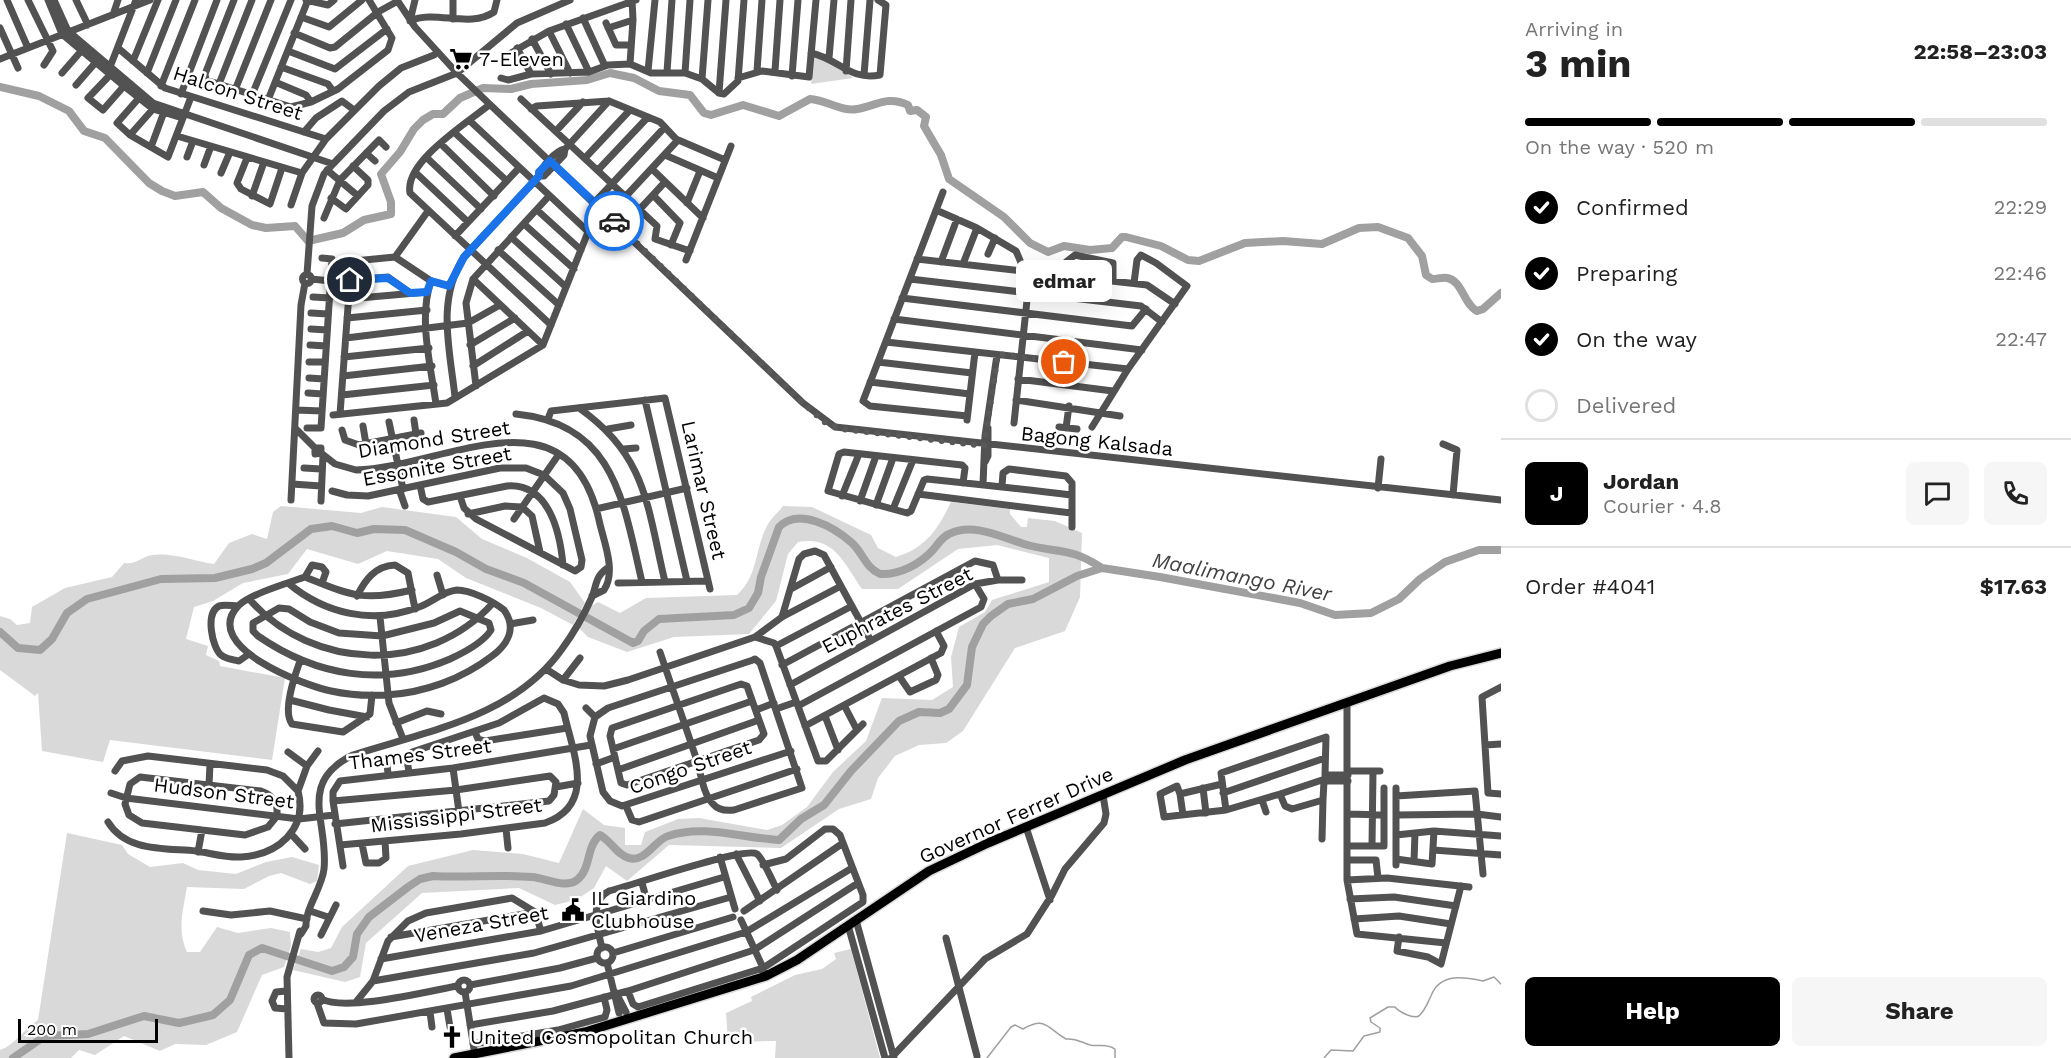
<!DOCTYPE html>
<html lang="en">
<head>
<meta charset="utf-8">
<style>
	body { margin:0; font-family:"Work Sans",sans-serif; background:#f6f6f6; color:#222; height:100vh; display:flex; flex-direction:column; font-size:22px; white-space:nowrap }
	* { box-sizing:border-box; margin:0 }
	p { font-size:20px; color:#767676 }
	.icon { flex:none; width:33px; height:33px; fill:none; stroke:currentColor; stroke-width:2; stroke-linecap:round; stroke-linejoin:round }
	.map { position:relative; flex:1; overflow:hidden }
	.drawer { display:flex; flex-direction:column; background:#fff; width:570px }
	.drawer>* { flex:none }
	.scale { position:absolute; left:18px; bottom:15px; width:140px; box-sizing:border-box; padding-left:6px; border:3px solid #000; border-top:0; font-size:16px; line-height:21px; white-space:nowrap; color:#000; -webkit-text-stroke:4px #fff; paint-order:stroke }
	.pin { position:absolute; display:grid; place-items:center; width:51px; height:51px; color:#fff; margin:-26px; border:3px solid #fff; border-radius:50%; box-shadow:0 2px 6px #0007 }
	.courier { position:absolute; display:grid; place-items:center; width:60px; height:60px; margin:-30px; border:4px solid #1a73e8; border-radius:50%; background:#fff; color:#222; box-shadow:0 2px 8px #0007 }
	.bubble { position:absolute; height:42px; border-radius:9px; background:#fff; box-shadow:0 6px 24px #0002; font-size:20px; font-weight:700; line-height:42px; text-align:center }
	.headline em { font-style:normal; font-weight:700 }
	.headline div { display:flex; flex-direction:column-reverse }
	.headline { display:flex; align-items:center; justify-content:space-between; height:102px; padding:0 24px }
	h1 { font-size:39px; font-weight:700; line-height:45px }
	.bar { display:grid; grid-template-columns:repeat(4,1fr); gap:9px 6px; align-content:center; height:72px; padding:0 24px }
	.bar i { height:8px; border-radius:4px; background:#e0e0e0 }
	.bar .current { background:#000 }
	.bar p { grid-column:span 4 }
	.line { display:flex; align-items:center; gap:15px; padding:0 24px; border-top:2px solid #e0e0e0 }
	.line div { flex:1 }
	.round { display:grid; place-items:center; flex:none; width:63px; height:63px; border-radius:9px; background:#f6f6f6 }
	ol { padding:0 24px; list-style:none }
	li { display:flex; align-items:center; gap:18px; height:66px }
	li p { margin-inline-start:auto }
	li .icon { padding:6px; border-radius:50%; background:#000; color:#fff; stroke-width:4 }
	li:last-child { color:#767676 }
	li i { width:33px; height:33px; border:3px solid #e0e0e0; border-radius:50% }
	.cta { display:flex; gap:12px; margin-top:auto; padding:12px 24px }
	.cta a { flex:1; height:69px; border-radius:9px; background:#000; color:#fff; font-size:24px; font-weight:700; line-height:69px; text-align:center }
	.cta a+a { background:#f6f6f6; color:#222 }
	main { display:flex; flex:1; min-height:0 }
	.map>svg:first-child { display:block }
	.green { fill:#d9d9d9 }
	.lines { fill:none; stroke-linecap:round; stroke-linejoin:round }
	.stream { stroke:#a0a0a0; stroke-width:1.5 }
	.river { stroke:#a0a0a0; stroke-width:8 }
	.major-casing { stroke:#dbdbdb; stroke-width:12 }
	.minor { stroke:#525252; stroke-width:7 }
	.major { stroke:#000; stroke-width:9 }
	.done { stroke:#595959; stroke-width:6; stroke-dasharray:0 10.8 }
	.route { stroke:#1a73e8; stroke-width:8 }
	.labels { text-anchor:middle; stroke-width:5; stroke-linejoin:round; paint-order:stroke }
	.poi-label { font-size:20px; fill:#000; stroke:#fff; text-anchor:start }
	.street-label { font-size:20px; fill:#000; stroke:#fff }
	.water-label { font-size:21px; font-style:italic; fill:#414141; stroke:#fff }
</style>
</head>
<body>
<main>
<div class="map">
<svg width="1501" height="1058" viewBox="0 0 1501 1058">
	<rect width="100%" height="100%" fill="#fff"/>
	<!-- green -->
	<path class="green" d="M814 56 839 66 853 78 811 84Z
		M951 502 1010 509V514L1021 527H1027L1028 518 1055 521 1082 533 1080 597 1065 631 1015 648 963 731 946 743 919 745 895 756 878 778 871 799 839 809 781 848 669 845 627 881 606 866 594 888 576 900 555 905 519 888 422 893 366 943 360 977 345 982 293 970 301 949 318 952 331 948 342 927 408 866 473 850 523 854 559 863 583 809 604 825 625 828V845H641L645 832 678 819 699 818 767 830 782 825 807 807 833 772 866 741 882 698 932 700 953 687 951 657 959 627 985 612 992 600 1049 582V558L997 545 958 549 898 589H862C844 563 834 535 798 542L788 554 776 601 749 634 674 637 627 652 588 637 579 628 591 606 598 602 620 613 646 598 737 595C759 575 754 549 768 524 772 517 779 512 783 506L812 507 871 535 878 548 896 557C926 548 938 529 951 502Z
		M281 506 361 513 382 507 456 517 482 539 527 558 570 582 585 603 573 625 541 608 466 578 438 559 387 551 358 564 307 549 288 574 243 583 213 601 194 607 186 639 208 646 206 655 219 661 220 666 285 678 272 760 110 740 103 762 42 751 38 693 35 696 0 670V616L10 619 17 625 30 623 32 607 65 588 112 577 124 563C136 565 141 557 152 555 172 552 194 561 214 564L229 543 252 534 267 539 273 512Z
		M67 833 122 845 128 854 150 867 183 863 198 870 236 874 266 862 292 857 319 865 317 881 310 884 281 873 269 876 244 889 187 887C183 910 177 931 187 952H200L217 927 238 933 271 928 290 932 291 946 284 967 262 975 237 1032 206 1045 175 1044 160 1051 124 1036 95 1055 79 1050 71 1058H0V1050C15 1045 24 1029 38 1020Z
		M851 949 880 1058H775L776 1041 728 1042 726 1013 752 1001 751 997 795 975 822 969 836 959 834 953Z"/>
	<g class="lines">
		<!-- stream -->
		<path class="stream" d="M987 1058 1011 1027 1015 1025 1023 1029C1046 1016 1047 1028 1066 1039 1077 1038 1080 1042 1090 1045 1100 1047 1106 1043 1115 1049V1058
			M1324 1058 1331 1050 1353 1051 1364 1036 1380 1032V1028L1371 1022 1370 1018 1388 1007H1395C1399 1012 1413 1019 1419 1016 1426 1009 1427 1004 1431 996 1440 972 1465 977 1483 981L1494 977 1501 984"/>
		<!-- river -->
		<path class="river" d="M0 87 39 96 69 111 84 131 105 138 149 183 162 191 175 196 203 192 221 208 252 225 266 228 295 226 308 241 343 233 364 220 391 214V202L381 174 400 152 414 129 423 120 433 114H443L460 98 483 88 511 89 531 84 587 80 610 73 634 78 659 91 690 95 704 113 711 115 743 105 779 116 810 99C826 100 842 112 857 109 876 106 887 95 908 105L910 111 917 110 926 117 924 126 941 155 949 179 1004 217 1030 243 1048 252 1064 246 1090 250 1112 248 1122 237H1126L1161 246 1188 260 1199 261 1245 243 1283 241 1322 244 1359 228 1378 227 1408 238 1422 256 1426 275 1432 279C1437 279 1443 277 1447 278 1462 280 1464 305 1477 311L1483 309 1501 293
			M0 632 18 648 40 650 52 639 67 613 87 599 161 579 215 578 252 569 266 563 311 529 332 526 357 533 374 529 405 530 456 552 486 569 524 583 633 643 638 641 644 631 659 619 734 615 749 608 758 593 761 577 779 527C799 507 834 527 852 543 863 553 865 567 880 574 900 575 920 564 933 550 938 544 942 537 949 534 973 522 1001 537 1024 544 1057 554 1069 546 1102 568
			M13 1058 45 1036 88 1034 144 1016 179 1023 213 1015 230 1000 249 955 262 948 332 971 344 967 353 957 357 934 369 917 408 887 420 879 433 876C466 878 499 874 532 877 546 878 565 889 577 880 591 870 586 846 600 835 611 841 617 855 629 858 645 863 655 840 668 836 704 824 742 838 779 840L801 819 824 805 851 771 899 721 919 712 940 713 949 709 967 685 972 647 983 624 991 616 1008 604 1033 599 1077 576 1102 568 1160 577 1300 603 1335 615 1371 613 1399 599 1420 579 1445 562 1479 550H1501"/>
		<!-- major casing -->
		<g class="major-casing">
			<path id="major" d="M454 1058 585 1032 766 976 797 960 929 871 988 843 1185 760 1450 666 1501 653"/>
		</g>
		<!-- minor -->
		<path class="minor" d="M7 0 28 48
			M28 0 53 51 44 65
			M48 0 62 34 124 86 153 109 179 117 184 115
			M54 0 68 31 153 103 333 164
			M76 0 88 25
			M234 0 205 74 206 80 291 107 311 102 338 89 388 50 392 38 369 0
			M306 0 328 5 334 0
			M397 0 415 27 457 73 803 403 835 427 1501 500
			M453 0V19
			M113 15 118 0
			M301 17 329 27 362 0
			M583 18 605 66
			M410 21C435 9 469 29 494 12L497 0
			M410 21 415 0
			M606 23 616 45H631
			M566 24 589 72
			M0 28 18 68
			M608 28 633 20
			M549 31 570 73
			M294 33 330 48 335 47 378 12 398 1
			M532 39 551 74
			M118 48 165 88 326 139
			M517 48 531 74
			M288 51 335 69 387 29
			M511 53 549 31 636 0
			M811 53C839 59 850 81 880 75L886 5 878 0
			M829 58 834 0
			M0 59 150 0
			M133 61 158 0
			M630 64 633 20 632 0
			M110 67 136 0
			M281 67 328 84 333 91
			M648 71 655 0
			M757 71 762 0
			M775 71 780 0
			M846 71 851 0
			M667 72 672 0
			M62 73 82 50
			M147 73 176 0
			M685 73 690 0
			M111 74 88 98 103 110 124 86
			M864 75 870 0
			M792 76 798 0
			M501 78 508 80 531 74 589 72 608 65 630 64 651 73H685L702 79 719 93
			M738 78 762 71 809 77 816 0
			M702 79 708 0
			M275 82 306 95 311 102
			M219 84 252 0
			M76 85 96 62
			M161 86 195 0
			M235 90 271 0
			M719 93 724 94 738 81 744 0
			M719 93 726 0
			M181 94 217 0
			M252 95 291 0
			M139 98 117 123 130 135 168 157 191 97
			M521 99 657 226 655 239 690 251
			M268 100 308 0
			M489 105C467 123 404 162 410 193L551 325
			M531 109 537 106 609 101 660 122 676 139 725 160
			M470 121 596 239
			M556 131 583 102
			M304 132 316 118 342 101 354 110
			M455 133 507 181
			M130 135 153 109
			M177 136 302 173
			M441 144 494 196
			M151 147 164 112
			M366 153 375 161
			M665 155 718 178
			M187 157 193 141
			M426 157 481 209
			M247 158 237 183 241 189 270 204 282 168
			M585 158 630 110
			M204 165 211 146
			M652 169 703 218
			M327 170 358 196
			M598 170 648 117
			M415 172 468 222
			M221 173 230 152
			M539 176H544L564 155 565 149 609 101
			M943 192 863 401 870 406 967 416
			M653 195 680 223 671 245
			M252 196 264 162
			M626 196 678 140
			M331 198 346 209 368 185V180L353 166
			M594 203 665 127
			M687 203 700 171
			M291 205 302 173 326 139 379 86 401 68 434 55
			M640 209 665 182
			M537 210 581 250
			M936 210 977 228 1016 251 1025 272
			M324 218 340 180 379 140 386 147
			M524 224 574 269
			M455 236 519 168
			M511 237 566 287
			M498 250 559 305
			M988 254 995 238
			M395 257 428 211
			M917 259 1147 285 1175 304
			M686 260 731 146
			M941 262 957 219
			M963 264 977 228
			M307 274 312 206 324 174 333 164 384 111 409 92 457 73 517 23 570 0
			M1059 274 1066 262 1075 255 1113 263V281
			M302.5 279a4.5 4.5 0 1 1 9 0a4.5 4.5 0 1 1-9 0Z
			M311 279 331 281
			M473 279 543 345
			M910 279 1141 306 1162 322
			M350 280 388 277 410 293
			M431 281C418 318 431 367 436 404
			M313 297 330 298
			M902 298 1132 326 1146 309
			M348 299 427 292
			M311 313 328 314
			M347 318 427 310
			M894 319 1142 350
			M311 329 327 330
			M346 338 468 323 500 305
			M886 342 1128 369
			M310 345 326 346
			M470 345 515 318
			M344 357 429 348
			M309 362H325
			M878 362 972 373
			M473 366 528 331
			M343 376 432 366
			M309 378 324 379
			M1018 379 1113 391
			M870 382 970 394
			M476 386 466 303 473 279 549 196
			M308 393 323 394
			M342 395 434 385
			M455 397C450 350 436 300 464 257L539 176C541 167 555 151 565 149
			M645 400 687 581
			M1016 400 1120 416
			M579 408C647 456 647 506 665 582
			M296 410 322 411
			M340 414 350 280 354 261 395 257 431 281 449 286
			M516 414C615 424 623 501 642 582
			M333 415 447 403 543 345 588 232
			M548 419 551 411 665 398 710 589
			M414 420 416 434
			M967 420 975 352
			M389 422 403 489
			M1014 423 1030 272
			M363 426 366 444
			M1059 427 1077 429
			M1092 427 1128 369 1187 286 1156 263 1141 255 1137 260 1134 283
			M295 428 315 448
			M307 428H321L332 259 322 258
			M1066 428 1069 406
			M608 429 631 425
			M342 430 345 440 359 445 421 433
			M1443 444 1457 450 1453 495
			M624 449 636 448
			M321 453 315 454V448H321V453L335 464 356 470C443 468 568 384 599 520 603 540 617 571 604 590L592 596
			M985 462 988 456V428
			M304 468 321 469
			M963 483 965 468 962 465 844 452 839 454 828 491 907 513 911 511 924 480 927 479C975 484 1023 489 1071 495
			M292 484 321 486
			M983 484 985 436 997 355
			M420 485 423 499 428 502 507 486C549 483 560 532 563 565
			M1002 486 1003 473 1009 469 1066 476 1072 483V527
			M1378 488 1381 459
			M399 489 405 506
			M332 491 347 495 368 496 500 468H526L544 475 563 493 570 509 582 560 581 567 575 571 476 519 464 508 460 496
			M918 494 1071 513
			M842 496 859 454
			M291 500 301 305 305 283
			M321 501 323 455
			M860 501 876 456
			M876 505 893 458
			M596 509 687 488
			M893 509 913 460
			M468 514 505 506 522 507 532 516 540 552
			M514 519 559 454
			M437 575 443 595
			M305 577 312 565 322 567 326 572 322 583
			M288 583C325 614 373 625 419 607 431 603 443 591 457 590 470 590 493 601 504 610 517 628 508 644 492 656 462 679 424 693 386 695 368 696 349 695 331 691 306 686 200 647 238 606 250 594 288 583 305 577 350 595 363 602 412 590
			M618 583 707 581
			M791 589 831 567
			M357 596C365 580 375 566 395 565L408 573 415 609
			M250 600C313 671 428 675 493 603
			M238 606C233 606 224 604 219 606 205 613 212 647 221 655 226 659 233 660 239 661L249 654
			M279 608 289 609 310 622 339 633 382 636 434 623 460 611 489 623 491 630C483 643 463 653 450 659 383 688 316 676 258 636L253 631V623Z
			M380 617 389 703 403 739
			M782 617 799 559 804 554 815 551 824 555 871 641
			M510 624 533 620
			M755 637 782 617 841 586
			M776 646 852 606
			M660 652C672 688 685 724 697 761 701 774 703 794 713 804 718 810 726 811 734 810L802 788 760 663 755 659 753 660 608 708 595 717 590 736 603 792 610 801 622 806 791 751
			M300 661C295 675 282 711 292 724L343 732 370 714 372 695
			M782 665 975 561 993 565 998 580
			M546 669 563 680 579 685 604 686 628 680 755 637 774 643 776 646 818 761H826L863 724
			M899 676 910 692 936 680 938 675 931 658
			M563 680 580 658
			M741 684 747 686 764 734 759 740 627 785 621 783 610 736 612 728Z
			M790 685 975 584 998 580H1022
			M1501 687 1482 697 1488 793 1501 794
			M290 700 329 710 367 717
			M1347 702V880L1357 934 1446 943
			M844 705 857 730
			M798 706 981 607 984 599 975 584
			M586 708 595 717
			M776 709 796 702
			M756 710 774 703
			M825 716 838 750
			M396 723 427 711 441 714
			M805 726 941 653 944 646 936 631
			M475 732 478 739 485 741 567 728
			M1485 745 1501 744
			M613 749 752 701
			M288 752 307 766
			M387 764 388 774
			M596 764 615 757
			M453 768 459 812
			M618 770 759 720
			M1349 771H1380
			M140 777 261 791C274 795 278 803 277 816L268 827 245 835 142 823 129 815 125 804 130 784Z
			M1348 781H1324L1323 800 1292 809 1285 806 1280 794 1226 810 1221 773 1326 737 1325 775H1348
			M1222 784 1180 794 1177 786 1160 794 1164 817 1226 810
			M209 785 210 764
			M556 787 578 783
			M1203 788 1206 813
			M298 791 307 766 318 751
			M111 793 126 798 299 819 334 815
			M1223 793 1325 758
			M1180 794 1183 815
			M1280 794 1325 779
			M1396 796 1475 791 1483 874
			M1262 800 1266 812
			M333 801 456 790 550 776 556 782 554 795 549 801 335 824
			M626 806 632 820 639 822 797 769
			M1348 814 1384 815
			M1396 815 1477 814 1501 817
			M108 822C126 852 165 848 196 851 210 853 227 858 241 857 278 855 308 829 298 791L283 776 267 770 148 756 122 761 115 771
			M1026 827 1050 900
			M506 829 508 848
			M292 835 305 849
			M1396 835 1434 831 1501 836
			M1322 839 1323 800
			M362 844 366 863H379L386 858 385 841
			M340 845 461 834 545 823C597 805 573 753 564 713L558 704 544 698 499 723 412 752 407 760 409 772
			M1348 846H1384V788
			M1372 846 1373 771
			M1433 850 1501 855
			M198 852 202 830
			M736 854 760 901
			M720 857 735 909
			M1396 859 1432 864 1434 831
			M1347 860H1376L1378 878
			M1414 861 1415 833
			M1396 865V788
			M343 866 333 801V792L340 781 453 768 591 745
			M1347 880 1387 878 1469 887
			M642 883 647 901
			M1350 899 1394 897 1456 906
			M203 911 231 915 270 911 307 919
			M310 911 328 917
			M744 911 843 843
			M1354 919 1399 916 1451 924
			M741 920 765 972
			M856 920 894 1058
			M848 925 885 1058
			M301 934 306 926C305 909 322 888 324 869 329 822 296 783 353 755 427 731 514 717 562 649 573 634 584 615 592 597 597 584 595 576 609 567
			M321 935 336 905
			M391 937 535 912
			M1399 937 1397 951 1428 957 1441 964 1461 886
			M946 938 977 1056
			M597 955a8 8 0 1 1 16 0a8 8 0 1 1-16 0Z
			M602 948C598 930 588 902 609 891 631 886 744 846 757 854 762 857 773 882 777 890
			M613 953 733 917
			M381 959 541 931 724 877
			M607 963 619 1013
			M458 986a6 6 0 1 1 12 0a6 6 0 1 1-12 0Z
			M373 981 534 953 731 897
			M470 985 560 968 597 958
			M286 991 276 992 272 1001 275 1008 287 1009
			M628 991 633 1004 638 1007 763 968 863 902V895L840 835 833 829H825L786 859 763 865
			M465 992 474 1049
			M616 993 626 1012
			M314 999a4 4 0 1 1 8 0a4 4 0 1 1-8 0Z
			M322 999C345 1012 429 991 457 986
			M356 1002 373 981 388 941 408 921 426 913 512 898 535 912 541 931
			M317 1003 324 1023 356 1024 571 986 746 932 852 868
			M447 1009 450 1027
			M430 1012 432 1027
			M470 1025 553 1011 628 991 754 950 858 883
			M473 1044 558 1030 605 1017 607 1010 604 997
			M289 1058 287 977 300 931
			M891 1058 985 959 1027 934 1052 895 1065 869 1104 823 1106 814 1103 795"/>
		<!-- major -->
		<use href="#major" class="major"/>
	</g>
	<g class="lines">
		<!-- done -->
		<path class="done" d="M614 221 803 403 824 422 842 429 984 446 998 354 1064 362"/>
		<!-- route -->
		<path class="route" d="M350 280 388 278 410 293 427 292 431 281 449 286 464 257 539 176V172L550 161 614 221"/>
	</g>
	<!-- icons -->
	<defs>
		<g id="supermarket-bare" transform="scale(1.8)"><path d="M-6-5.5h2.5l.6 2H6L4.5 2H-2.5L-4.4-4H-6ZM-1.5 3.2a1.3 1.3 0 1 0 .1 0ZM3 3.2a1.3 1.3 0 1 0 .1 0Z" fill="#000" stroke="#fff" stroke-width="2.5" paint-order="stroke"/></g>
		<g id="civic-bare" transform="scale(1.8)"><path d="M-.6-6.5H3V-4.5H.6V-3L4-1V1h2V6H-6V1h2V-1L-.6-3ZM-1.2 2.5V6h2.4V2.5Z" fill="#000" stroke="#fff" stroke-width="2.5" paint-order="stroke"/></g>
		<g id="church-bare" transform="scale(1.8)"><path d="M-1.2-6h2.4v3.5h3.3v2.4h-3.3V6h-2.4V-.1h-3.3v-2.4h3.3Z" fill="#000" stroke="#fff" stroke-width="2.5" paint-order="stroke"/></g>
	</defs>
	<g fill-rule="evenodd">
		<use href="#supermarket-bare" x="461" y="59"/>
		<use href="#civic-bare" x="573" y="910"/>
		<use href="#church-bare" x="452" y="1037"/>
	</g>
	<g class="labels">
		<!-- poi labels -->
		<g class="poi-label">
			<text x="479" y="66">7-Eleven</text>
			<text x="591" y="905">IL Giardino<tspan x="591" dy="23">Clubhouse</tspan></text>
			<text x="470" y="1044">United Cosmopolitan Church</text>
		</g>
		<!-- street labels -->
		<g class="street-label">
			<text transform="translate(238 93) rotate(18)" y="7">Halcon Street</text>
			<text transform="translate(434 439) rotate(-9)" y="7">Diamond Street</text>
			<text transform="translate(1097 441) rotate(6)" y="7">Bagong Kalsada</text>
			<text transform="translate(437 466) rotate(-10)" y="7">Essonite Street</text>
			<text transform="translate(704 490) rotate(77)" y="7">Larimar Street</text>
			<text transform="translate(897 610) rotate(-27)" y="7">Euphrates Street</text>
			<text transform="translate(420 754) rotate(-7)" y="7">Thames Street</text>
			<text transform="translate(690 767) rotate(-19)" y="7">Congo Street</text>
			<text transform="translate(224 793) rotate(7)" y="7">Hudson Street</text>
			<text transform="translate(456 815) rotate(-7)" y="7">Mississippi Street</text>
			<text transform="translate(1016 815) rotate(-24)" y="7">Governor Ferrer Drive</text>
			<text transform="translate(481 924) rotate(-10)" y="7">Veneza Street</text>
		</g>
		<!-- water labels -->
		<g class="water-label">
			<text transform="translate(1242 577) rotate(11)" y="7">Maalimango River</text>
		</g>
	</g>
</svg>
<div class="scale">200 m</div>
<div class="pin" style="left:1064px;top:362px;background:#ea580c"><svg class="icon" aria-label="bag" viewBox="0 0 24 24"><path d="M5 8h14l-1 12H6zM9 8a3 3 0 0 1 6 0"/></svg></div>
<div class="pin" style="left:350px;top:280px;background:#1f2937"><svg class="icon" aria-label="home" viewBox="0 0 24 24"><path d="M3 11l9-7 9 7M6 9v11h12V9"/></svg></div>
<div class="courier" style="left:614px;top:221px"><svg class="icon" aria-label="car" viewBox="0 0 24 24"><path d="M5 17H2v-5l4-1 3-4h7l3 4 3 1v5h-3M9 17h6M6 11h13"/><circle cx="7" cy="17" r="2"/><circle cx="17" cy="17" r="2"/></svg></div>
<div class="bubble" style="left:1016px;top:260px;width:96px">edmar</div>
</div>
<section class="drawer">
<div class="headline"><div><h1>3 min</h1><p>Arriving in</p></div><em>22:58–23:03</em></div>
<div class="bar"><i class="current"></i><i class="current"></i><i class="current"></i><i></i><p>On the way · 520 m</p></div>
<ol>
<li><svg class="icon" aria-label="check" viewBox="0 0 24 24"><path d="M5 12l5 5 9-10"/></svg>Confirmed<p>22:29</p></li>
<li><svg class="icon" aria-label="check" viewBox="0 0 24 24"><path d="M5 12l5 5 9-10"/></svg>Preparing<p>22:46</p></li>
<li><svg class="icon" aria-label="check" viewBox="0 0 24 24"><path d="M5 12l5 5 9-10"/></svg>On the way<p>22:47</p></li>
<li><i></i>Delivered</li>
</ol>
<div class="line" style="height:108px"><b class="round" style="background:#000;color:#fff">J</b><div><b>Jordan</b><p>Courier · 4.8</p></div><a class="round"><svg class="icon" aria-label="chat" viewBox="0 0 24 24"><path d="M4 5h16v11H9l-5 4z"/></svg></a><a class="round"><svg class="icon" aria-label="phone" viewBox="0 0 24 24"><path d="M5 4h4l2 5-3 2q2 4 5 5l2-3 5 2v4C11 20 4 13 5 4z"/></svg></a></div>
<div class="line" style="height:78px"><div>Order #4041</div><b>$17.63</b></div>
<div class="cta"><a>Help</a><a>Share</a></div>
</section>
</main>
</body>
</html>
